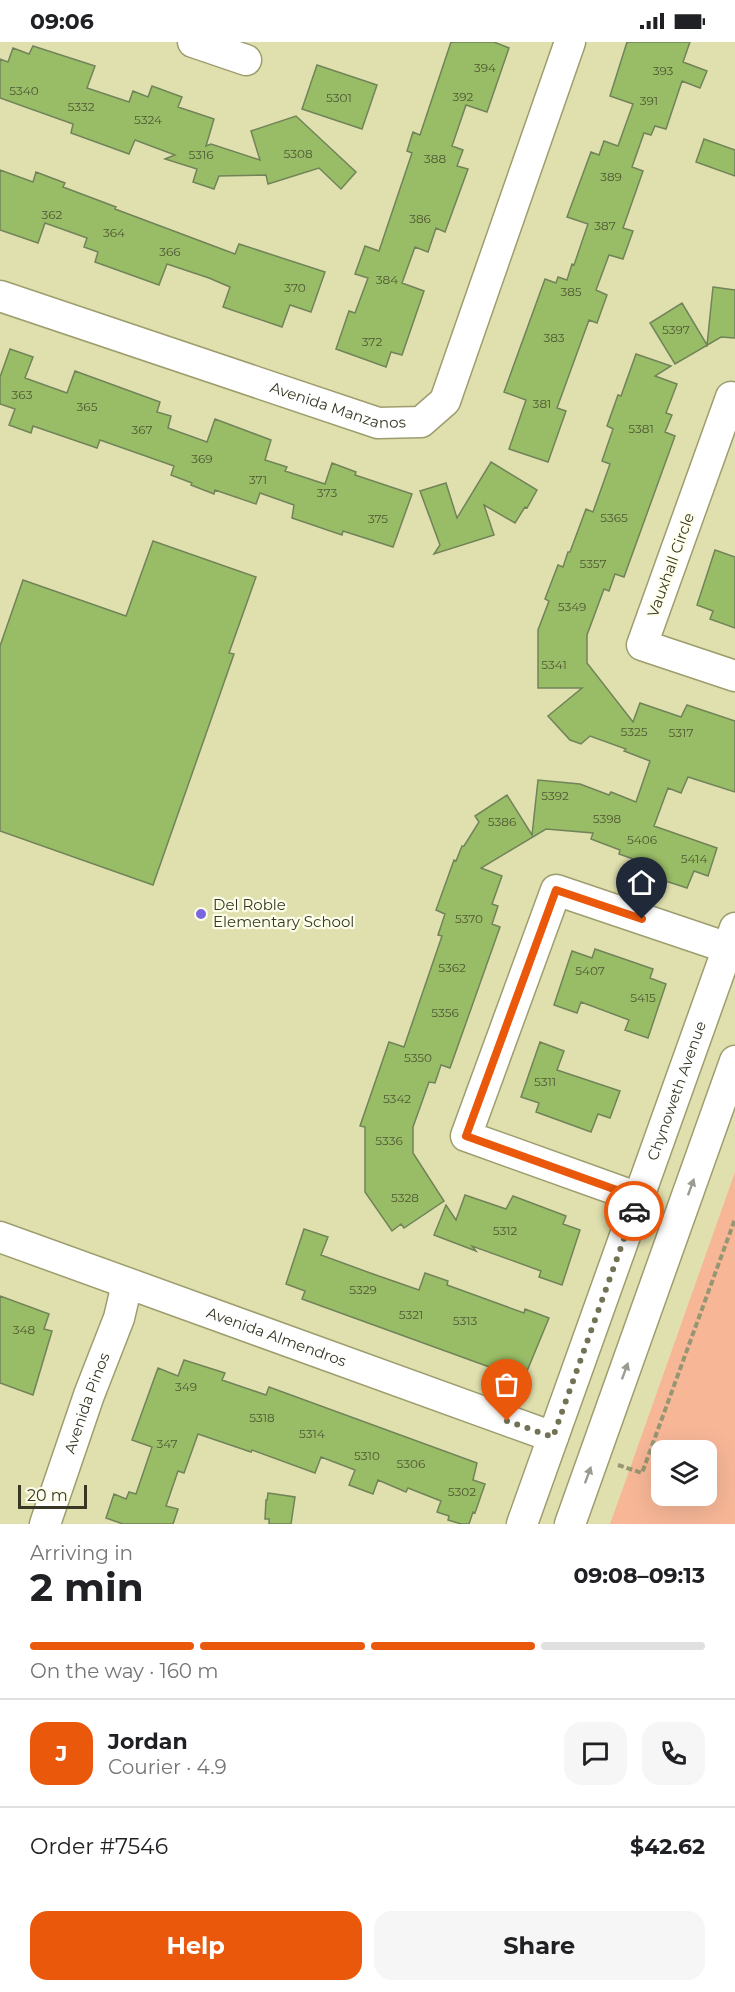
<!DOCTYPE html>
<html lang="en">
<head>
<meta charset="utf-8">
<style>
	body { margin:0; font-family:Montserrat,sans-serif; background:#f6f6f6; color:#202124; height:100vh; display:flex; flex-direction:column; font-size:22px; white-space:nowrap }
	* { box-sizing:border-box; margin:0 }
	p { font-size:20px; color:#757577 }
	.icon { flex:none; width:33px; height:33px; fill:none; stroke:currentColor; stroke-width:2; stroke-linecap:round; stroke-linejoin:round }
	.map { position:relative; height:1482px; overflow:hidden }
	.side { display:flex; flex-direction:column; background:#fff; flex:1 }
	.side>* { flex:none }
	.buttons { position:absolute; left:651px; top:1398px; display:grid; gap:12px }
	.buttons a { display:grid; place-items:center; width:66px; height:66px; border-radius:12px; background:#fff; box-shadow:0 6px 24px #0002; font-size:30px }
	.scale { position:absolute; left:18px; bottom:15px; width:69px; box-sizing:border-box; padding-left:6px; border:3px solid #383724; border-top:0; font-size:16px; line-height:21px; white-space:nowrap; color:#383724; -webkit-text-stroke:4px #feffeb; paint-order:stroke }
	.pin { position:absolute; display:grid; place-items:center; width:51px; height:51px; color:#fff; margin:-62px -26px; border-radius:50% 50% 50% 0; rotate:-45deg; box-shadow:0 0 6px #0007 }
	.pin .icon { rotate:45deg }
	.courier { position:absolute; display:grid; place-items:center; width:60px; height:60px; margin:-30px; border:4px solid #ea580c; border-radius:50%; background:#fff; color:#222; box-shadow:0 2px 8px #0007 }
	.overview em { font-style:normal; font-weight:700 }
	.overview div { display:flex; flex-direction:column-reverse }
	.overview { display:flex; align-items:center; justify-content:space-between; height:102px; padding:0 30px }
	h1 { font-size:39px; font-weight:700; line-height:45px }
	.bar { display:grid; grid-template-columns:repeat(4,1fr); gap:9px 6px; align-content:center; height:72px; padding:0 30px }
	.bar i { height:8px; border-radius:4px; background:#e0e0e0 }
	.bar .on { background:#ea580c }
	.bar p { grid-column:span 4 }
	.line { display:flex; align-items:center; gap:15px; padding:0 30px; border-top:2px solid #e0e0e0 }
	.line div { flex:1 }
	.round { display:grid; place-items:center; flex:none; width:63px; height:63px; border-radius:18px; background:#f6f6f6 }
	.button { display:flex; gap:12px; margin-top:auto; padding:12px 30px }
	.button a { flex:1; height:69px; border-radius:18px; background:#ea580c; color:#fff; font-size:24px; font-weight:700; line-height:69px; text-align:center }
	.button a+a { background:#f6f6f6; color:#202124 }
	.status { display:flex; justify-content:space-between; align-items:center; height:42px; padding:0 30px; background:#fff; direction:ltr }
	.status svg { height:16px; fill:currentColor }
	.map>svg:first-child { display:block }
	.green { fill:#f7b797; fill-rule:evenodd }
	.building { fill:#99bd66; stroke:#718359; stroke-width:1.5 }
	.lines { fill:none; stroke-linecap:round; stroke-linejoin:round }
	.minor-casing { stroke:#9d9d6e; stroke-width:33 }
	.path { stroke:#979672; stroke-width:4; stroke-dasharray:6 3; stroke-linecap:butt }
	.minor { stroke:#fff; stroke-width:30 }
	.oneway { fill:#9c9b92 }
	.done { stroke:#737255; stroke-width:6; stroke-dasharray:0 10.8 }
	.route { stroke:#ea580c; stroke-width:8 }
	.poi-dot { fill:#7b66e1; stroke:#feffeb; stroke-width:2 }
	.labels { text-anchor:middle; stroke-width:4.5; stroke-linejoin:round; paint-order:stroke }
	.number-label { font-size:12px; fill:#505834 }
	.street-label { font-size:15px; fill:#383724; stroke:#feffeb }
	.poi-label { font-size:15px; fill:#383724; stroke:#feffeb; text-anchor:start }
</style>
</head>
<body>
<div class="status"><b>09:06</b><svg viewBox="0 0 49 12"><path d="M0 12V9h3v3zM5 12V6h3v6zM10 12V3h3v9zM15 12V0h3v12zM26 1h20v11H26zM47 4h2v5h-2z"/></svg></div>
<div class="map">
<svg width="735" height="1482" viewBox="0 0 735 1482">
	<rect width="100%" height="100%" fill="#e0e0af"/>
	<!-- green -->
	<path class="green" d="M735 1130V1482H610L628 1432ZM662 1408H706V1454H662Z"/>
	<!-- building -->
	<path class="building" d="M451 0H494L509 6 487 70 466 63 452 104 463 108 457 124 468 127 445 190 436 186 428 210 415 205 402 241 424 249 402 313 391 310 386 325 336 307 349 269 355 271 368 236 355 232 365 204 379 209 412 111 407 109 413 90 420 93Z
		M627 0H690L683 20 707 29 700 46 682 39 666 87 655 84 651 93 644 91 632 125 643 129 623 186 633 189 623 217 609 213 596 248 607 253 597 281 589 278 557 366 566 369 548 420 509 407 526 358 504 350 545 237 556 241 558 235 567 238 572 222 574 223 588 182 567 175 591 110 599 113 604 99 618 104 633 62 610 54Z
		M33 4 95 24 87 46 129 60 133 49 148 55 152 44 182 55 178 65 214 77 206 104 211 102 260 118 251 89 296 74 356 130 341 147 319 126 268 142 266 133 219 134 214 147 193 140 197 127 165 117 175 113 135 98 129 112 71 91 73 82 0 56V17L8 20 13 6 29 12Z
		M317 23 377 43 362 87 302 67Z
		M704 97 735 108V134L696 120Z
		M0 128 33 140 36 130 65 141 63 145 116 165 115 167 235 212 239 202 325 230 311 270 290 263 282 285 223 265 230 245 209 236 167 222 159 243 95 220 98 210 84 205 87 196 45 181 38 201 0 188Z
		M713 245 735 248V296L721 295 675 322 650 281 682 261 707 303Z
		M10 307 33 315 25 336 67 351 75 329 160 360 157 370 171 374 168 386 207 400 215 377 271 398 265 418 287 425 285 429 325 442 332 421 356 430 355 433 412 452 393 505 343 489 342 493 292 476 294 463 260 451 256 462 215 448 214 452 191 443 192 441 171 433 174 424 100 398 97 406 33 384 31 391 9 383 15 367 0 362V335Z
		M636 312 671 324 655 334 677 342 666 371 672 373 665 390 675 394 624 535 615 532 609 549 604 547 587 593V621L633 680 640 661 681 675 687 663 735 679V750L688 735 681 751 668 746 654 784 717 806 708 834 694 829 687 846 632 828 636 818 619 812 620 808 591 797 593 791 546 787 481 826 502 834 492 862 498 864 492 882 500 885 450 1026 441 1023 435 1041 429 1040 413 1085V1111L444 1159 404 1186 401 1182 392 1189 365 1150V1085L360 1084 389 1000 404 1005 442 894 438 893 445 872 436 868 454 818 456 819 462 804H464L479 780 475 774 507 753 532 793 538 738 580 742 609 753 611 750 636 760 650 719 624 709 626 707 590 694 581 702 570 698 548 674 582 646H538V588L549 559 545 557 558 523 563 525 568 510H570L586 467 593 470 610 422 602 419 613 387 607 384 618 353 621 354Z
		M491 420 537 448 527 466 525 465 515 481 484 463 494 493 434 512 440 503 420 449 446 441 457 476Z
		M153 499 256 535 229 611 234 612 153 843 0 789V604L23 538 126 574Z
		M715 508 735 515V586L710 577 713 569 697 563Z
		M595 907 653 927 650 936 666 942 648 996 625 988 629 978 581 960 577 971 554 963 572 909 592 916Z
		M540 1000 564 1009 557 1028 620 1049 610 1076 598 1072 591 1090 536 1070 539 1061 521 1055Z
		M465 1153 506 1167 513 1154 566 1174 563 1182 580 1188 562 1243 539 1235 541 1229 472 1204 476 1209 434 1193 446 1163 456 1178Z
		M304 1187 328 1195 321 1213 373 1232 419 1248 425 1231 448 1239 447 1243 524 1271 525 1267 549 1276 527 1329 509 1323 506 1331 302 1257 305 1249 286 1242Z
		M0 1254 49 1272 44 1287 52 1289 33 1353 0 1341Z
		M184 1318 225 1331 222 1338 266 1353 269 1345 477 1421 473 1438 485 1442 475 1471 473 1470 469 1482H461L448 1478 449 1474 437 1470 441 1459 408 1446 406 1450 378 1438 373 1452 349 1443 355 1428 321 1415 315 1431 252 1408 251 1410 198 1392 184 1431 178 1429 166 1464 178 1467 173 1482H123L106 1476 114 1452 126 1457 129 1450 136 1452 152 1405 132 1398 158 1326 178 1334Z
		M268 1451 295 1455 291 1482H269V1477H265L266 1458H267Z"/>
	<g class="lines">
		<!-- minor casing -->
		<g class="minor-casing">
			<g id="minor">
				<path d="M193 0 246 18"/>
				<path id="s1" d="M0 254 378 381 421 380 445 359 570 0"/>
				<path d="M735 356 731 355 642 603 735 634"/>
				<path d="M639 1156 466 1094 556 848 728 906"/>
				<path id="s2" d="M0 1195 553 1395"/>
				<path id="s3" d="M45 1482 89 1353 119 1276 127 1242"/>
				<path id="s4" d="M522 1482 735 886"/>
				<path d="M570 1482 735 1019"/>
			</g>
		</g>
		<!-- path -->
		<path class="path" d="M618 1423 642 1431 735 1177"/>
		<!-- minor -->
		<use href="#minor" class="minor"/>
	</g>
	<!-- one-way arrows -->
	<defs><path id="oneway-solid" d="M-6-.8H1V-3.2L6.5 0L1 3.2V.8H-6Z" transform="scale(1.5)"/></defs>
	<g class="oneway">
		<use href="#oneway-solid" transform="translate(691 1145) rotate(-70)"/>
		<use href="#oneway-solid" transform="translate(625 1329) rotate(-70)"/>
		<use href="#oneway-solid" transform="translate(588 1433) rotate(-70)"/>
	</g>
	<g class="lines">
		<!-- done -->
		<path class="done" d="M507 1379 553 1395 634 1169"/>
		<!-- route -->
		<path class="route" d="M634 1169 639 1156 466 1094 556 848 642 877"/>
	</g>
	<!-- markers -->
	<circle class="poi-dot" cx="201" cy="872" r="6"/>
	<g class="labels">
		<!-- number labels -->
		<g class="number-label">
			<text x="485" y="30">394</text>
			<text x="663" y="33">393</text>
			<text x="24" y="53">5340</text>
			<text x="463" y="59">392</text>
			<text x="339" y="60">5301</text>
			<text x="649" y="63">391</text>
			<text x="81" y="69">5332</text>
			<text x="148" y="82">5324</text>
			<text x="298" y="116">5308</text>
			<text x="201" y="117">5316</text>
			<text x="435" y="121">388</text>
			<text x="611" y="139">389</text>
			<text x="52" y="177">362</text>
			<text x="420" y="181">386</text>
			<text x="605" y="188">387</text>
			<text x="114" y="195">364</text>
			<text x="170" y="214">366</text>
			<text x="387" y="242">384</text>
			<text x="295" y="250">370</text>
			<text x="571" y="254">385</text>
			<text x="676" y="292">5397</text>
			<text x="554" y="300">383</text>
			<text x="372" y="304">372</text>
			<text x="22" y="357">363</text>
			<text x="542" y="366">381</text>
			<text x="87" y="369">365</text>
			<text x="641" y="391">5381</text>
			<text x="142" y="392">367</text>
			<text x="202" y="421">369</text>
			<text x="258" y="442">371</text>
			<text x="327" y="455">373</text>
			<text x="614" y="480">5365</text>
			<text x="378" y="481">375</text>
			<text x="593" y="526">5357</text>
			<text x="572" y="569">5349</text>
			<text x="554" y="627">5341</text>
			<text x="634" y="694">5325</text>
			<text x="681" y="695">5317</text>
			<text x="555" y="758">5392</text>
			<text x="607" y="781">5398</text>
			<text x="502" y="784">5386</text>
			<text x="642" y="802">5406</text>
			<text x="694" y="821">5414</text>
			<text x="469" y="881">5370</text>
			<text x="452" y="930">5362</text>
			<text x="590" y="933">5407</text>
			<text x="643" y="960">5415</text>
			<text x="445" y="975">5356</text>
			<text x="418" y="1020">5350</text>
			<text x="545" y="1044">5311</text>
			<text x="397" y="1061">5342</text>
			<text x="389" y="1103">5336</text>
			<text x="405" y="1160">5328</text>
			<text x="505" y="1193">5312</text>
			<text x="363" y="1252">5329</text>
			<text x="411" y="1277">5321</text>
			<text x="465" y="1283">5313</text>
			<text x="24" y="1292">348</text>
			<text x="186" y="1349">349</text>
			<text x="262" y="1380">5318</text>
			<text x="312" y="1396">5314</text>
			<text x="167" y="1406">347</text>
			<text x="367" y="1418">5310</text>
			<text x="411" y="1426">5306</text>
			<text x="462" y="1454">5302</text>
		</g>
		<!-- street labels -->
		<g class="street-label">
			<text dy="5" stroke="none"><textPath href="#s1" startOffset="356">Avenida Manzanos</textPath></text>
			<text transform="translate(671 523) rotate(-70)" y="5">Vauxhall Circle</text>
			<text dy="5" stroke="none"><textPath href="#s4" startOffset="460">Chynoweth Avenue</textPath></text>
			<text dy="5" stroke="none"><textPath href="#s2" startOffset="294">Avenida Almendros</textPath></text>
			<text dy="5" stroke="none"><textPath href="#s3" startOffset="128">Avenida Pinos</textPath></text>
		</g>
		<!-- poi labels -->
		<g class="poi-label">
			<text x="213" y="868">Del Roble<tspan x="213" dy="17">Elementary School</tspan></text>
		</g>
	</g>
</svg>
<div class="buttons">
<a><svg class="icon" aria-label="layers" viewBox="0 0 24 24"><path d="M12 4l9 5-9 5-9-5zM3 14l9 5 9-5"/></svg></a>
</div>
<div class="scale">20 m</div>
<div class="pin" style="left:507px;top:1379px;background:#ea580c"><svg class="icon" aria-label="bag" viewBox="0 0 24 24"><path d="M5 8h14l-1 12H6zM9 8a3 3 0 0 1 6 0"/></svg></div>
<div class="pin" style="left:642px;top:877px;background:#1f2937"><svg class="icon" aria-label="home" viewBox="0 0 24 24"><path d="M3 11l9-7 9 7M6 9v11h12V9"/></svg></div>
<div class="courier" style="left:634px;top:1169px"><svg class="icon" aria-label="car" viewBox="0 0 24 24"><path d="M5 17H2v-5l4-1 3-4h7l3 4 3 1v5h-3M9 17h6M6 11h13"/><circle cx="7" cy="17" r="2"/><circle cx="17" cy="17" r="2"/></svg></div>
</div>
<section class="side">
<div class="overview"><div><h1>2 min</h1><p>Arriving in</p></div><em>09:08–09:13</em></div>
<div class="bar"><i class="on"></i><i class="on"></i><i class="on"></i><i></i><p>On the way · 160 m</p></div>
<div class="line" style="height:108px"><b class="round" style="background:#ea580c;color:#fff">J</b><div><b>Jordan</b><p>Courier · 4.9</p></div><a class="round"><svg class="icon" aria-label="chat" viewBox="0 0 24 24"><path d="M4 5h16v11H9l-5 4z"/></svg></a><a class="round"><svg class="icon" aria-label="phone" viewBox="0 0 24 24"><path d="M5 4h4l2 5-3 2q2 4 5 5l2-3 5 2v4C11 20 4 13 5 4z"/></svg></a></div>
<div class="line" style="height:78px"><div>Order #7546</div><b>$42.62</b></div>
<div class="button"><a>Help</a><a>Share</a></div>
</section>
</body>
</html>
